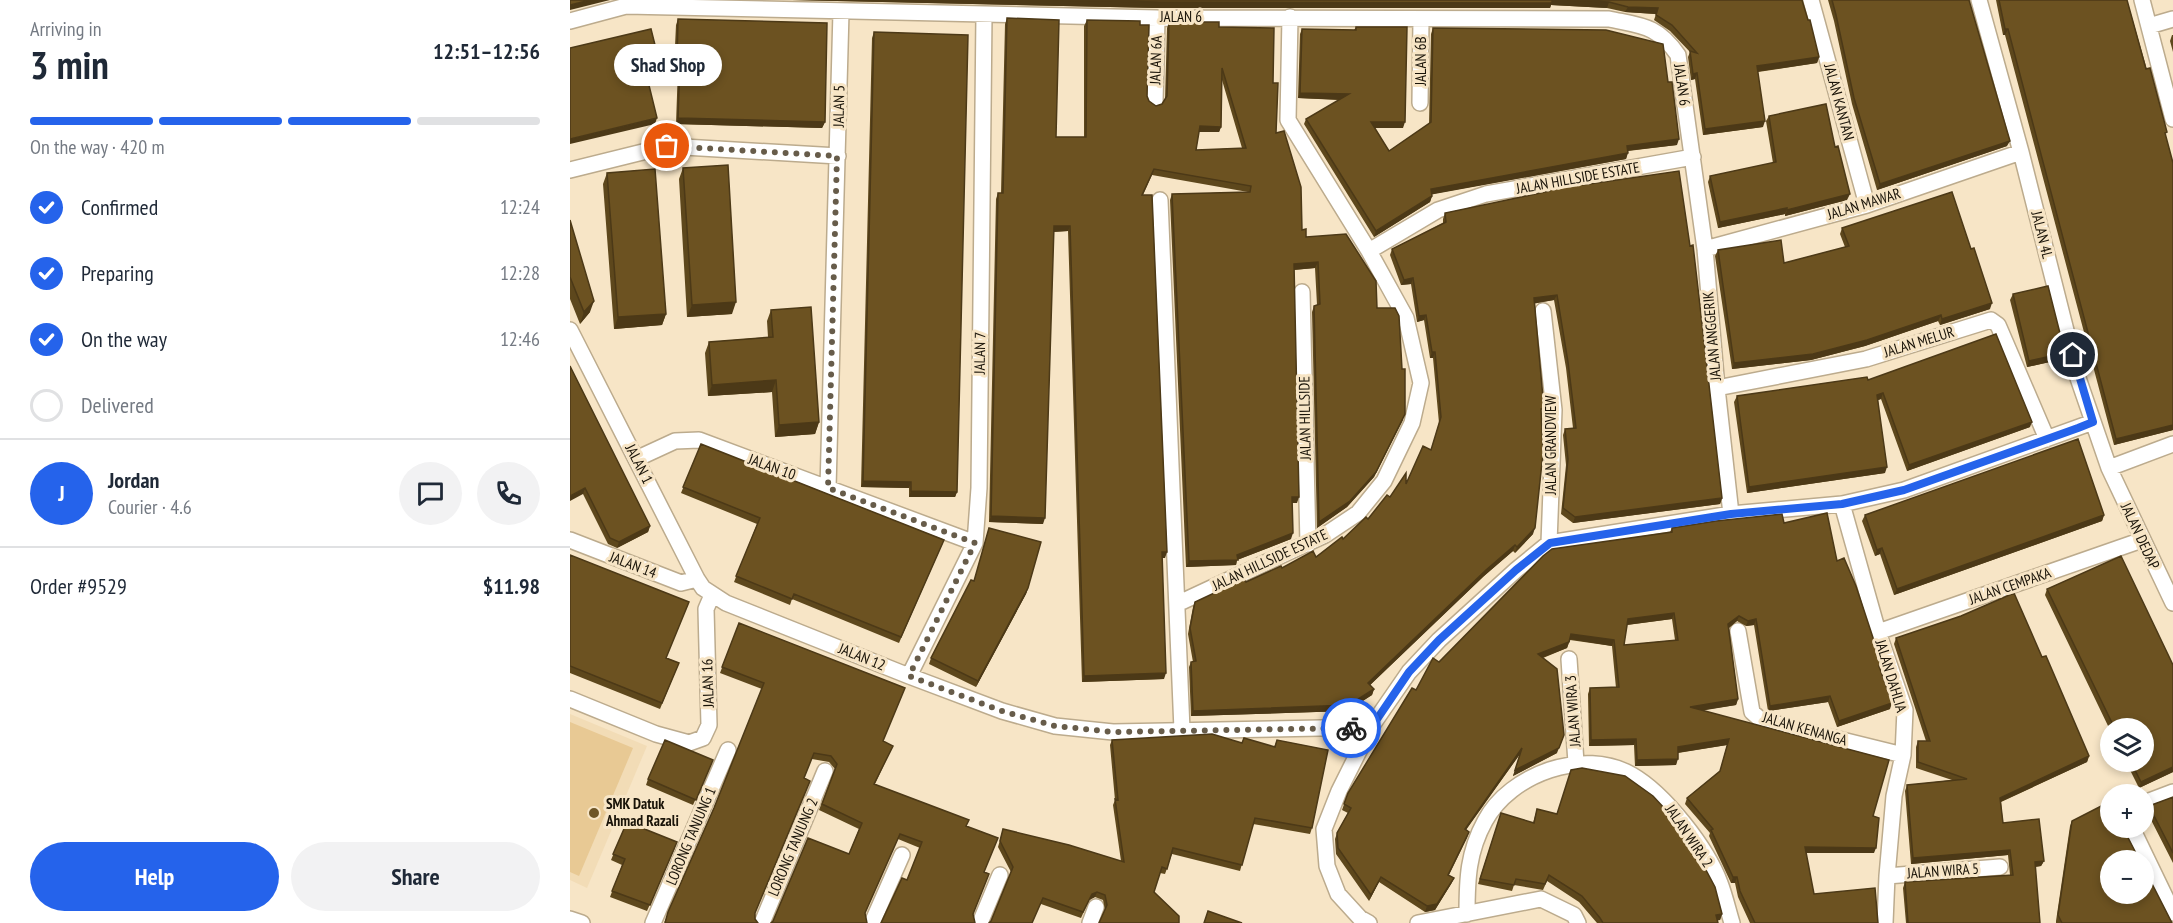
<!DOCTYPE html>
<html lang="en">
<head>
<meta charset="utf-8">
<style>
	body { margin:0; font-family:"PT Sans Narrow",sans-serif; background:#f2f2f3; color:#1f2937; height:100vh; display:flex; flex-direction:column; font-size:22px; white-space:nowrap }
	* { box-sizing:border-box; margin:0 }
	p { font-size:20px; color:#747a83 }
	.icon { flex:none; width:33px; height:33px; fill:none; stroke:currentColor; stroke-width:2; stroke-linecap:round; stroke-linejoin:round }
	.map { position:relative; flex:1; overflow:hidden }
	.panel { display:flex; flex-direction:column; background:#fff; width:570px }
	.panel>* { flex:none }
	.controls { position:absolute; left:1530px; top:718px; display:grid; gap:12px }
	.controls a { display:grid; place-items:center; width:54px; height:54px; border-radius:50%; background:#fff; box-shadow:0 3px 9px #0003; font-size:30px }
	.pin { position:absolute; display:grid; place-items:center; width:51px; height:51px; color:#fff; margin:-26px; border:3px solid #fff; border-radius:50%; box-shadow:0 2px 6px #0007 }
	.courier { position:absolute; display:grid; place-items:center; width:60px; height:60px; margin:-30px; border:4px solid #2563eb; border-radius:50%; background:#fff; color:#222; box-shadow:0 2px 8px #0007 }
	.bubble { position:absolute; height:42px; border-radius:21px; background:#fff; box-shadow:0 3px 9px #0003; font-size:20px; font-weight:700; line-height:42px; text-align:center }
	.head em { font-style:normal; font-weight:700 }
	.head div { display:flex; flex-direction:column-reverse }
	.head { display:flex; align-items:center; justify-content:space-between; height:102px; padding:0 30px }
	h1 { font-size:39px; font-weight:700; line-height:45px }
	.bar { display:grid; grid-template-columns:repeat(4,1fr); gap:9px 6px; align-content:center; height:72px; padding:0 30px }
	.bar i { height:8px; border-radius:4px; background:#e0e1e3 }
	.bar .current { background:#2563eb }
	.bar p { grid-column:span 4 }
	.line { display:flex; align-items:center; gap:15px; padding:0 30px; border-top:2px solid #e0e1e3 }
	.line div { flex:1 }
	.round { display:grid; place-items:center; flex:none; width:63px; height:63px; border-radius:32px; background:#f2f2f3 }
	ol { padding:0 30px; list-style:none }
	li { display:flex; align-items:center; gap:18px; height:66px }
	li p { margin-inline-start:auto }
	li .icon { padding:6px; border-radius:50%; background:#2563eb; color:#fff; stroke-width:4 }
	li:last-child { color:#747a83 }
	li i { width:33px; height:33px; border:3px solid #e0e1e3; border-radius:50% }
	.primary-button { display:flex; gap:12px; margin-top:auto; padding:12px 30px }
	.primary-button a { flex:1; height:69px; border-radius:36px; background:#2563eb; color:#fff; font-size:24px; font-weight:700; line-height:69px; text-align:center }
	.primary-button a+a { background:#f2f2f3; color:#1f2937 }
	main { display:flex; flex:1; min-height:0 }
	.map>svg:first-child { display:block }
	.built { fill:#f2dcb6 }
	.green { fill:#e8c994 }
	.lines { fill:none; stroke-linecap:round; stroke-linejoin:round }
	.minor-casing { stroke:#bcab8d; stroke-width:18 }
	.minor { stroke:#fff; stroke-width:15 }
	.wall { fill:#5d471c; fill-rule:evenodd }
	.shaded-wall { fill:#4c3917 }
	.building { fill:#6c5221; stroke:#4c3917; stroke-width:1.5; fill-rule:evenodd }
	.done { stroke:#675c4a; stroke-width:6; stroke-dasharray:0 10.8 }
	.route { stroke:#2563eb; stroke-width:8 }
	.poi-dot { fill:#6e5526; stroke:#f7e5c6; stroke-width:2 }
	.labels { text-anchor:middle; stroke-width:6; stroke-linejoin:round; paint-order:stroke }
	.street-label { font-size:15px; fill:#191308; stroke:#f7e5c6 }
	.poi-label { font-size:15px; font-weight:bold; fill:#191308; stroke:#f7e5c6; text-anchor:start }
</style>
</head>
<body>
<main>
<section class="panel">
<div class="head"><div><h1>3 min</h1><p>Arriving in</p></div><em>12:51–12:56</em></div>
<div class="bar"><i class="current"></i><i class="current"></i><i class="current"></i><i></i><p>On the way · 420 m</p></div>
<ol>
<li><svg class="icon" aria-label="check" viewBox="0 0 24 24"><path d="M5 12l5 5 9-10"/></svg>Confirmed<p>12:24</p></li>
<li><svg class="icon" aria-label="check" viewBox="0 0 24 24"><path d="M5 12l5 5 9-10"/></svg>Preparing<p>12:28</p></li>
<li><svg class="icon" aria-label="check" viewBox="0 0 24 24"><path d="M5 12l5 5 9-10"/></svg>On the way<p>12:46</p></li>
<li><i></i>Delivered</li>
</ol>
<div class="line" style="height:108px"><b class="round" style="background:#2563eb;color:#fff">J</b><div><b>Jordan</b><p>Courier · 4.6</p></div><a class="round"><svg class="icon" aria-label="chat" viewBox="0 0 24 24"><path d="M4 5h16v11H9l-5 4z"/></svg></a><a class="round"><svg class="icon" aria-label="phone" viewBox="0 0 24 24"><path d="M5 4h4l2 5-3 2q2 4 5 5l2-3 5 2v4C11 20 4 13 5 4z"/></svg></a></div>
<div class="line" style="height:78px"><div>Order #9529</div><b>$11.98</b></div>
<div class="primary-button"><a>Help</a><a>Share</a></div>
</section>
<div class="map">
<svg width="1603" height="923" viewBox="0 0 1603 923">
	<rect width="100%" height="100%" fill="#f7e5c6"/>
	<!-- built -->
	<path class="built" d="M0 714 77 746 17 888 0 880Z"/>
	<!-- green -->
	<path class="green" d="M0 722 63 748 9 876 0 872Z"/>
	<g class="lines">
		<!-- minor casing -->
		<g class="minor-casing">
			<path id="minor" d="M1241 0 1297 205
				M1409 0 1451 152 1508 378 1539 468 1603 603
				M1572 0 1603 119
				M0 21 56 6 587 18 1039 19C1072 26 1087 25 1108 55L1135 249 1147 388 1161 514
				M1579 26 1603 19
				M585 102 587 18
				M850 103 851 19
				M0 170 97 146 268 156
				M590 200 612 730
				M1135 249 1297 205 1451 152
				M799 251 868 210 916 194 1123 157
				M732 292 738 544
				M973 311 984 410 979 543
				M0 330 127 579 133 588 156 603 339 676 432 711 485 726 543 732 801 727
				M1147 388 1296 359 1421 320 1428 325 1477 439
				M66 459 105 441 129 440 405 543
				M1539 468 1603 444
				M258 488 271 12
				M1272 504 1308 632 1335 710 1333 755 1324 796 1317 876 1315 923
				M0 540 111 583 127 579
				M607 604 755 535 788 513 814 481 842 423 851 383 836 318 799 251 718 120 720 17
				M1168 631 1182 712 1191 720 1333 755
				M1308 632 1572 540
				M999 659 1006 763
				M339 676 405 543 409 488 414 14
				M0 699 86 734 119 743 133 738 139 725 136 609 142 595
				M1574 803 1603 792
				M1562 828 1603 913
				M1317 876 1430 867
				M897 914C897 879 898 852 915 821 940 774 1014 747 1062 775 1095 794 1137 848 1150 883 1155 896 1158 910 1162 923
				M0 919 12 923
				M83 923 158 750
				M192 923 255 771
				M302 923 332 855
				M410 923 430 875
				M520 923 526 907
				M799 923 790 918 768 894 757 866 754 829 769 791 801 727 839 672 869 640 946 570 979 543 1161 514 1272 504 1334 490 1523 422
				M848 923 971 899 1004 915 1008 923"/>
		</g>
		<!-- minor -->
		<use href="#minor" class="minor"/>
	</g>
	<!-- wall -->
	<path class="wall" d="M222 0H1232L1249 57 1247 63 1188 72 1193 127 1133 135 1125 79 1121 80 1118 57 1120 52 1100 31 1084 20 1086 14 1055 12 1037 8 981 5 980 8H587Z
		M1258 0H1399L1437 146 1307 190 1282 104 1264 21Z
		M1426 0H1557L1596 136 1603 430 1544 445 1435 35H1433Z
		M437 18 486 137H514V26L517 20 577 96 579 101 586 106 592 104 595 100 597 28 599 22 649 27 703 83 706 133 732 230 736 237 807 308 833 420 804 477 777 507 747 528 742 312 744 306 747 305 745 268 724 270 727 503H722L721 539 667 560 666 565 616 567 600 200 602 194 678 192 582 175 573 195 595 558H592L594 679 512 682 498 231 483 232 473 524 419 522 426 199 428 193H431L435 24ZM652 80 672 148 626 150 629 132H649L651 127Z
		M108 19 255 122 252 128 106 124 108 66 104 67 106 25Z
		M786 27 833 128H805L819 151 859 124 861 34 863 28 1107 145 1058 151 1056 159 862 194V196L860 202 804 237 734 124 736 119 769 100 728 98 730 34 732 29 784 30Z
		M304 32 387 492 385 497H339V488L291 487 302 38Z
		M1602 35H1603V52L1600 41Z
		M1199 116 1265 147 1277 200 1215 216V214L1148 228 1138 182 1140 176 1203 163 1196 121Z
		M113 168 162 314 117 317 109 179Z
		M37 173 96 314 92 325 44 329 33 184Z
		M1013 185 1152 498 1150 504 1003 523 991 514 996 465 993 435 995 429 1003 428 996 368 984 300 965 303 971 415 963 534 945 553 943 551 914 576 800 685 804 689 802 695 777 711 621 716 619 667 621 662H623L618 634 623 607 625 602 676 582 746 557 773 539 798 519 820 497 836 484 861 450 869 423 863 358H860L854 320 847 322 841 284 831 285 820 255 822 249 873 223V219L875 213 978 192 980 187Z
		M0 220 20 312 10 324 0 299Z
		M1272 228 1420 309 1370 325 1368 321 1295 346 1241 360 1162 369 1145 256 1148 250 1214 263 1275 247 1270 234Z
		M1443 294 1493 359 1457 367 1440 300Z
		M201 310 249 422 245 434 205 437 202 392 138 396 135 353 139 342 198 337 197 321Z
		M0 366 80 526 78 532 47 548 38 544 13 494Z
		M1298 380 1460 427 1337 471 1311 399 1308 400 1315 473 1177 493 1164 402 1167 396Z
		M131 444 374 540 329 643 222 599 220 605 164 582 187 524 111 493Z
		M1295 515H1534L1532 521 1324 595 1310 554 1305 556 1292 521Z
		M1214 523 1267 561 1312 665 1310 671 1320 709 1267 727 1258 702 1198 711 1184 625 1176 626 1167 621 1159 628 1168 699 1166 705 1133 710 1303 816 1304 853H1236L1244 894 1308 923H1180L1168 897 1165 883H1161L1139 836 1140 833 1115 804 1117 798 1150 771 1157 745 1108 753 1106 765 1065 766 1064 745 1019 746 1018 694 1020 688H1046L1042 646 1000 640 997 648 973 658 987 753 943 776 950 754 896 830 899 832 897 838 879 875 884 878 881 884 865 910 855 912 809 882 799 901 766 854 765 839 767 833 778 813 772 810 778 793 846 690 869 662 1100 532 1102 528ZM1102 619 1105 640 1054 645 1057 625Z
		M419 528 458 588 456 594 406 687 359 664 361 658 404 581Z
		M0 555 97 658 109 663 90 709 0 673Z
		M1477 589 1603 772 1569 788 1556 762H1574V729L1540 730 1475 595Z
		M169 623 314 742 320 752 305 784 397 826 414 872 403 915 404 923 337 880 350 848 328 839 279 854 289 829 249 810 265 769 259 762 242 759 94 923 144 808 192 689 150 673Z
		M1326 638 1472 657 1519 756 1517 762 1431 802 1433 823 1474 861 1471 866 1465 867 1470 923H1336L1333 888 1335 882 1440 875 1438 855 1341 864 1335 791 1337 785 1382 780 1346 768V747L1348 741H1356L1324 644Z
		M542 740 672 743 704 747 707 740 742 828 740 834 683 824 670 871 602 854 595 874 590 873 584 892 535 910 533 900 525 897 519 900 511 918 471 904 421 921 441 872 428 847 433 829 551 861 543 805 545 800 540 745Z
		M141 765 123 805 76 785 78 779Z
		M1603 797V863L1577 812 1579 806Z
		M967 809 1152 914 1150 920H1147L1148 923H1027L1009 902 977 881 973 890 944 885 942 891 908 884 931 813 963 823Z
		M1502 821 1602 923H1486V921L1500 826Z
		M57 822 105 848 77 911 40 897 52 865 41 860Z"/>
	<!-- shaded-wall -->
	<path class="shaded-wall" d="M20 0H40L0 10V5Z
		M222 0H997L1039 2 1037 8 981 5 980 8H587Z
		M1058 7 1088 8 1086 14 1055 12Z
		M1435 29H1438L1435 35H1433Z
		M1249 57 1247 63 1185 72 1187 66Z
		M107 61H110L108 66 104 67Z
		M90 65 87 71 73 75 75 69Z
		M1127 73 1125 79 1121 80 1123 74Z
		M730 93 779 94 777 100 728 98Z
		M87 118 85 124 0 144V139Z
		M108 118 255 122 252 128 106 124Z
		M1195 121 1193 127 1133 135 1135 129Z
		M801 122H835L833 128H799Z
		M630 126 651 127 649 132H628Z
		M1109 139 1107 145 1055 151 1057 146Z
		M1440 141 1437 146 1307 190 1310 184Z
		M1058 153 1056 159 859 195 861 189Z
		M1280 194 1277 200 1215 216 1217 210Z
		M862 196 860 202 804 237 806 231Z
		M1217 208 1215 214 1148 228 1150 222Z
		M484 226H500L498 231 481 232Z
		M748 262 745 268 722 270 724 264Z
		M843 278 841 284 831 285 834 280Z
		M987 295 984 300 962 304 964 298Z
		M24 301 20 312 10 324 14 312Z
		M166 302 162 314 117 317 122 305Z
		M1422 303 1420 309 1370 325 1372 319Z
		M96 314 92 325 44 329 48 317Z
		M856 315 854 320 847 322 849 316Z
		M1371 315 1368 321 1295 346 1241 360 1162 369 1164 363Z
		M862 352H865L863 358H860Z
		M1495 353 1493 359 1457 367 1459 361Z
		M206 380 202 392 138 396 142 385Z
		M1313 393 1311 399 1305 401 1307 395Z
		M835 414 804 477 777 507 747 528 749 522Z
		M249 422 245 434 205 437 209 425Z
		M1462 422 1460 427 1337 471 1339 465Z
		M1603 425V430L1544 445 1546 439Z
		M1317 467 1315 473 1177 493 1179 487Z
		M293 481 341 482 339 488 291 487Z
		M15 488 13 494 0 501V496Z
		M341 491 387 492 385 497H339Z
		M722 497H729L727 503H720Z
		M1152 498 1150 504 1003 523 1005 517Z
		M1534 515 1532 521 1324 595 1327 589Z
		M421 516 475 518 473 524 419 522Z
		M80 526 78 532 47 548 49 542Z
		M965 528 963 534 945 553 947 547Z
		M723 533 721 539 667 560 666 565 616 567 619 561 667 555Z
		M945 545 943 551 914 576 796 689 798 683 916 570Z
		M1312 548 1310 554 1305 556 1307 550Z
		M592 552H597L595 558H590Z
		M458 588 456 594 406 687 408 681Z
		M1104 613 1102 619 1056 625 1058 619Z
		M1169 616 1167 621 1156 630 1158 624Z
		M1186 619 1184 625 1176 626 1178 621Z
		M1001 634 1044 640 1042 646 999 639Z
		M999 642 997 648 966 660 968 654Z
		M596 673 594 679 512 682 514 676Z
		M804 689 802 695 777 711 621 716 623 711Z
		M1260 696 1258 702 1198 711 1200 706Z
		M1168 699 1166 705 1118 713 1120 707Z
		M1322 703 1320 709 1267 727 1269 721Z
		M994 735 987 753 943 776 945 770Z
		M1066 739 1064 745 1019 746 1021 740Z
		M1159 739 1157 745 1106 753 1108 747Z
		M952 748 950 754 892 835 895 829Z
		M1519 756 1517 762 1428 803 1430 798Z
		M1108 759 1106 765 1065 766 1067 760Z
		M1603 767V772L1569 788 1571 782Z
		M1235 847 1306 848 1304 853H1233Z
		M1440 850 1438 855 1341 864 1343 858Z
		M1474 861 1471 866 1463 867 1465 862Z
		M811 877 809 882 799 901 801 895Z
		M1163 877H1167L1165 883H1161Z
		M884 878 881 884 865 910 855 912 857 906Z
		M527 892 525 897 519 900 511 918 522 894Z
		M1152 914 1150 920 1144 921 1146 915Z"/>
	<!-- building -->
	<path class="building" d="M0 0H20L0 5Z
		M483 0H982V3L589 2Z
		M997 0H1232L1238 20H1240L1249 57 1187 66 1195 121 1135 129 1127 73 1123 74 1120 51 1127 53 1102 25 1086 15 1088 8 1058 7 1039 2Z
		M1262 0H1399L1440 141 1310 184 1284 98 1266 15Z
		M1429 0H1557L1576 69 1580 68 1597 132 1595 133 1603 163V425L1546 439 1438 29H1435Z
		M437 18 489 20 486 137H516L517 20 570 21V25H579L577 96 579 101 586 106 592 104 597 96 599 22H649V27L704 28 703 83H708L706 133 714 131 731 187 732 230 736 229V237L776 234 806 281 807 308H825L829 316 832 369H835V414L806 472 780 501 749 522 744 306 750 304 748 262 724 264 729 497H722L723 533 667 555 668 560 619 561 602 194 680 192 681 186 584 169 572 195H582L597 552H592L596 673 514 676 500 226H484L475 518 421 516 428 193H433ZM652 68 676 148 626 150 630 126 651 127Z
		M108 19 257 23 255 122 108 118 110 61H107Z
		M786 27H837L835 122H801L819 151 861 122 863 28 1036 30 1093 44 1098 82H1102L1109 139 1057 146 1058 153 861 189 862 196 806 231 736 119 779 94 730 93 732 29 786 30Z
		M81 29 90 65 75 69 87 118 0 139V48Z
		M304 32 398 35 387 492 341 491V482L293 481Z
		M1256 104 1265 147 1268 146 1280 194 1217 210V208L1150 222 1140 176 1206 162 1199 116Z
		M158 165 166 302 122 305 113 168Z
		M85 169 96 314 48 317 37 173Z
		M1109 171 1120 246 1123 245 1152 498 1005 517 993 508 998 459 995 429 1006 428 998 362 987 295 964 298 974 409H971L973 453 965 528 947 547 945 545 916 570 798 683 804 689 779 705 623 711 621 662 626 661 620 628 625 602 674 579 676 582 711 566 712 568 743 551 746 557 772 537 773 539 796 517 798 519 817 495 820 497 836 473V484L853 446 861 450 871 417 865 352H862L856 315 849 316 843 278 834 280 822 249 876 222 875 213 980 191V187L1013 181V185Z
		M1382 192 1401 249 1404 248 1422 303 1372 319 1371 315 1297 340 1243 354 1164 363 1148 250 1211 240 1214 263 1279 246 1272 228Z
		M0 220 24 301 14 312 0 277Z
		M1478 286 1495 353 1459 361 1443 294Z
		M241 307 249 422 209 425 206 380 142 385 139 342 203 337 201 310Z
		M1426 334 1462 422 1339 465 1313 393 1307 395 1317 467 1179 487 1167 396 1297 377 1298 380Z
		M0 366 80 526 49 542 40 538 15 488 0 496Z
		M1508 439 1534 515 1327 589 1312 548 1307 550 1295 515Z
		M131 444 374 540 331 637 224 594 222 599 166 576 190 518 113 487Z
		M1257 513 1267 561 1274 558 1286 586 1312 665 1309 666 1322 703 1269 721 1260 696 1200 706 1186 619 1178 621 1169 616 1158 624 1168 699 1120 707 1319 760 1303 816 1309 818 1306 848 1235 847 1244 894 1305 888 1308 923H1185L1170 891 1167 877H1163L1141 830 1143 829 1117 798 1150 771 1159 739 1108 747V759L1067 760 1066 739 1021 740 1020 688 1049 687 1044 640 1001 634 999 642 968 654 987 669 994 735 989 748 945 770 952 748 895 829 899 832 878 875 884 878 867 904 857 906 811 877 801 895 768 848 767 833 781 808 774 804 778 793 842 688 846 690 863 658 869 662 973 556 982 549 1102 532V528L1146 521 1212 514 1214 523ZM1104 613 1108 640 1054 645 1058 619Z
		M419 528 471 542 458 588 408 681 361 658 401 580 404 581Z
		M0 555 119 602 96 658 109 663 92 703 0 666Z
		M1551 556 1603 665V767L1571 782 1561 762H1574V729H1545L1477 589Z
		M1444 593 1472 657 1476 656 1519 756 1430 798 1433 823 1469 819 1474 861 1465 862 1470 923H1338L1335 882 1443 875 1440 850 1343 858 1337 785 1397 779 1348 762V741H1360L1326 638 1391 616Z
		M169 623 335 688 313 741 323 746 304 784 399 820 396 826 428 838 414 872 419 874 403 914 405 923H311L332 878 337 880 352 842 330 834 295 913 297 923H201L203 921 238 838 279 854 292 823 252 804 267 764 261 756 244 753 234 778 240 781 185 913V919L188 923H95L98 912 144 808 194 683 152 667Z
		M642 734 672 743 674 738 705 747 707 740 758 750 742 828 685 818 672 865 603 848 597 869 592 867 584 892 609 916V923H529L537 905 535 895 527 892 522 894 513 912 473 898 462 923H419L421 921 443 867 430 841 433 829 499 845 554 862 545 799 548 800 542 740Z
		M95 740 143 760 126 800 78 779Z
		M1012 768 1055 776 1083 796 1108 823 1121 842 1145 887 1152 914 1146 915 1148 923H1033L1030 918 1012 896 979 875 975 884 946 879 944 885 910 879 931 813 964 823 967 809 987 814 1001 770Z
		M1603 797V853L1579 806Z
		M1539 802 1540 804V828H1553L1570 861H1540V894H1574V868L1602 923H1492L1488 915 1502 821Z
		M57 822 107 842 80 905 42 891 55 859 43 854Z
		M638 911 672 923H634Z"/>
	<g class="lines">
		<!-- done -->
		<path class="done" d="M97 146 267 156 258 488 405 543 339 676 432 711 485 726 543 732 781 728"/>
		<!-- route -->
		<path class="route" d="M781 728H801L839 672 869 640 946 570 980 543 1161 514 1272 504 1334 490 1508 428 1523 422 1503 355"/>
	</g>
	<!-- markers -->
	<circle class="poi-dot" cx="24" cy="813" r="6"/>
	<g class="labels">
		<!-- street labels -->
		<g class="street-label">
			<text x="611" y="22">JALAN 6</text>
			<text transform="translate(586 60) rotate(-88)" y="5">JALAN 6A</text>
			<text transform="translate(851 61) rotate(-90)" y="5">JALAN 6B</text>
			<text transform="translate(1112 85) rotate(82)" y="5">JALAN 6</text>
			<text transform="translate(1269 102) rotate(75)" y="5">JALAN KANTAN</text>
			<text transform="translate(269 106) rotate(-89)" y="5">JALAN 5</text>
			<text transform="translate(1008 178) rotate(-10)" y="5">JALAN HILLSIDE ESTATE</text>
			<text transform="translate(1294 204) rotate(-17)" y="5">JALAN MAWAR</text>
			<text transform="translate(1472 235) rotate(76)" y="5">JALAN 4L</text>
			<text transform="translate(1142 336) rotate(-95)" y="5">JALAN ANGGERIK</text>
			<text transform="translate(1349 342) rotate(-17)" y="5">JALAN MELUR</text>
			<text transform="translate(410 353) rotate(-89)" y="5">JALAN 7</text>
			<text transform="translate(735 418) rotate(-91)" y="5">JALAN HILLSIDE</text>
			<text transform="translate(981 445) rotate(-90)" y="5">JALAN GRANDVIEW</text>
			<text transform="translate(69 464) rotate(63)" y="5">JALAN 1</text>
			<text transform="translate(202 467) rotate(20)" y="5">JALAN 10</text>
			<text transform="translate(1570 536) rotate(65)" y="5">JALAN DEDAP</text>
			<text transform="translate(700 560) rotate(-25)" y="5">JALAN HILLSIDE ESTATE</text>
			<text transform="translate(63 565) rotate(21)" y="5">JALAN 14</text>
			<text transform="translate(1440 586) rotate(-19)" y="5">JALAN CEMPAKA</text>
			<text transform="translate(292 657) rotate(22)" y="5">JALAN 12</text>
			<text transform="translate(1321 676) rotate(73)" y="5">JALAN DAHLIA</text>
			<text transform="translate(138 683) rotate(-92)" y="5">JALAN 16</text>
			<text transform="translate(1003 711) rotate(-94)" y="5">JALAN WIRA 3</text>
			<text transform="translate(1235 729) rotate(16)" y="5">JALAN KENANGA</text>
			<text transform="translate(121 836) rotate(-67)" y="5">LORONG TANJUNG 1</text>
			<text transform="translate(1119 836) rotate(56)" y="5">JALAN WIRA 2</text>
			<text transform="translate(223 847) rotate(-67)" y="5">LORONG TANJUNG 2</text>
			<text transform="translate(1373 871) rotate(-4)" y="5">JALAN WIRA 5</text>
		</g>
		<!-- poi labels -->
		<g class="poi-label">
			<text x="36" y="809">SMK Datuk<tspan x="36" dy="17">Ahmad Razali</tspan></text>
		</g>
	</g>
</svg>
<div class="controls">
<a><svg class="icon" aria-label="layers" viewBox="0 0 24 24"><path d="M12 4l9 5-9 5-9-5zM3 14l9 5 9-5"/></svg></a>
<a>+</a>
<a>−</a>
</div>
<div class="pin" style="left:97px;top:146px;background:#ea580c"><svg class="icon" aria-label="bag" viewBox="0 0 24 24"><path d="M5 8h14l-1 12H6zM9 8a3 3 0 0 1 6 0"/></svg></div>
<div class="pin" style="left:1503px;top:355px;background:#1f2937"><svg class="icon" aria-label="home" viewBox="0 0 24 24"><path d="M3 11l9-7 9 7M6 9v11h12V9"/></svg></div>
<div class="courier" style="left:781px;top:728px"><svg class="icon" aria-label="bike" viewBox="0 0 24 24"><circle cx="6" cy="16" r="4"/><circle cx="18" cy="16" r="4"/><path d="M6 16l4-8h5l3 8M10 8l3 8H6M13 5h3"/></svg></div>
<div class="bubble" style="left:44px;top:44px;width:108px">Shad Shop</div>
</div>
</main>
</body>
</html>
